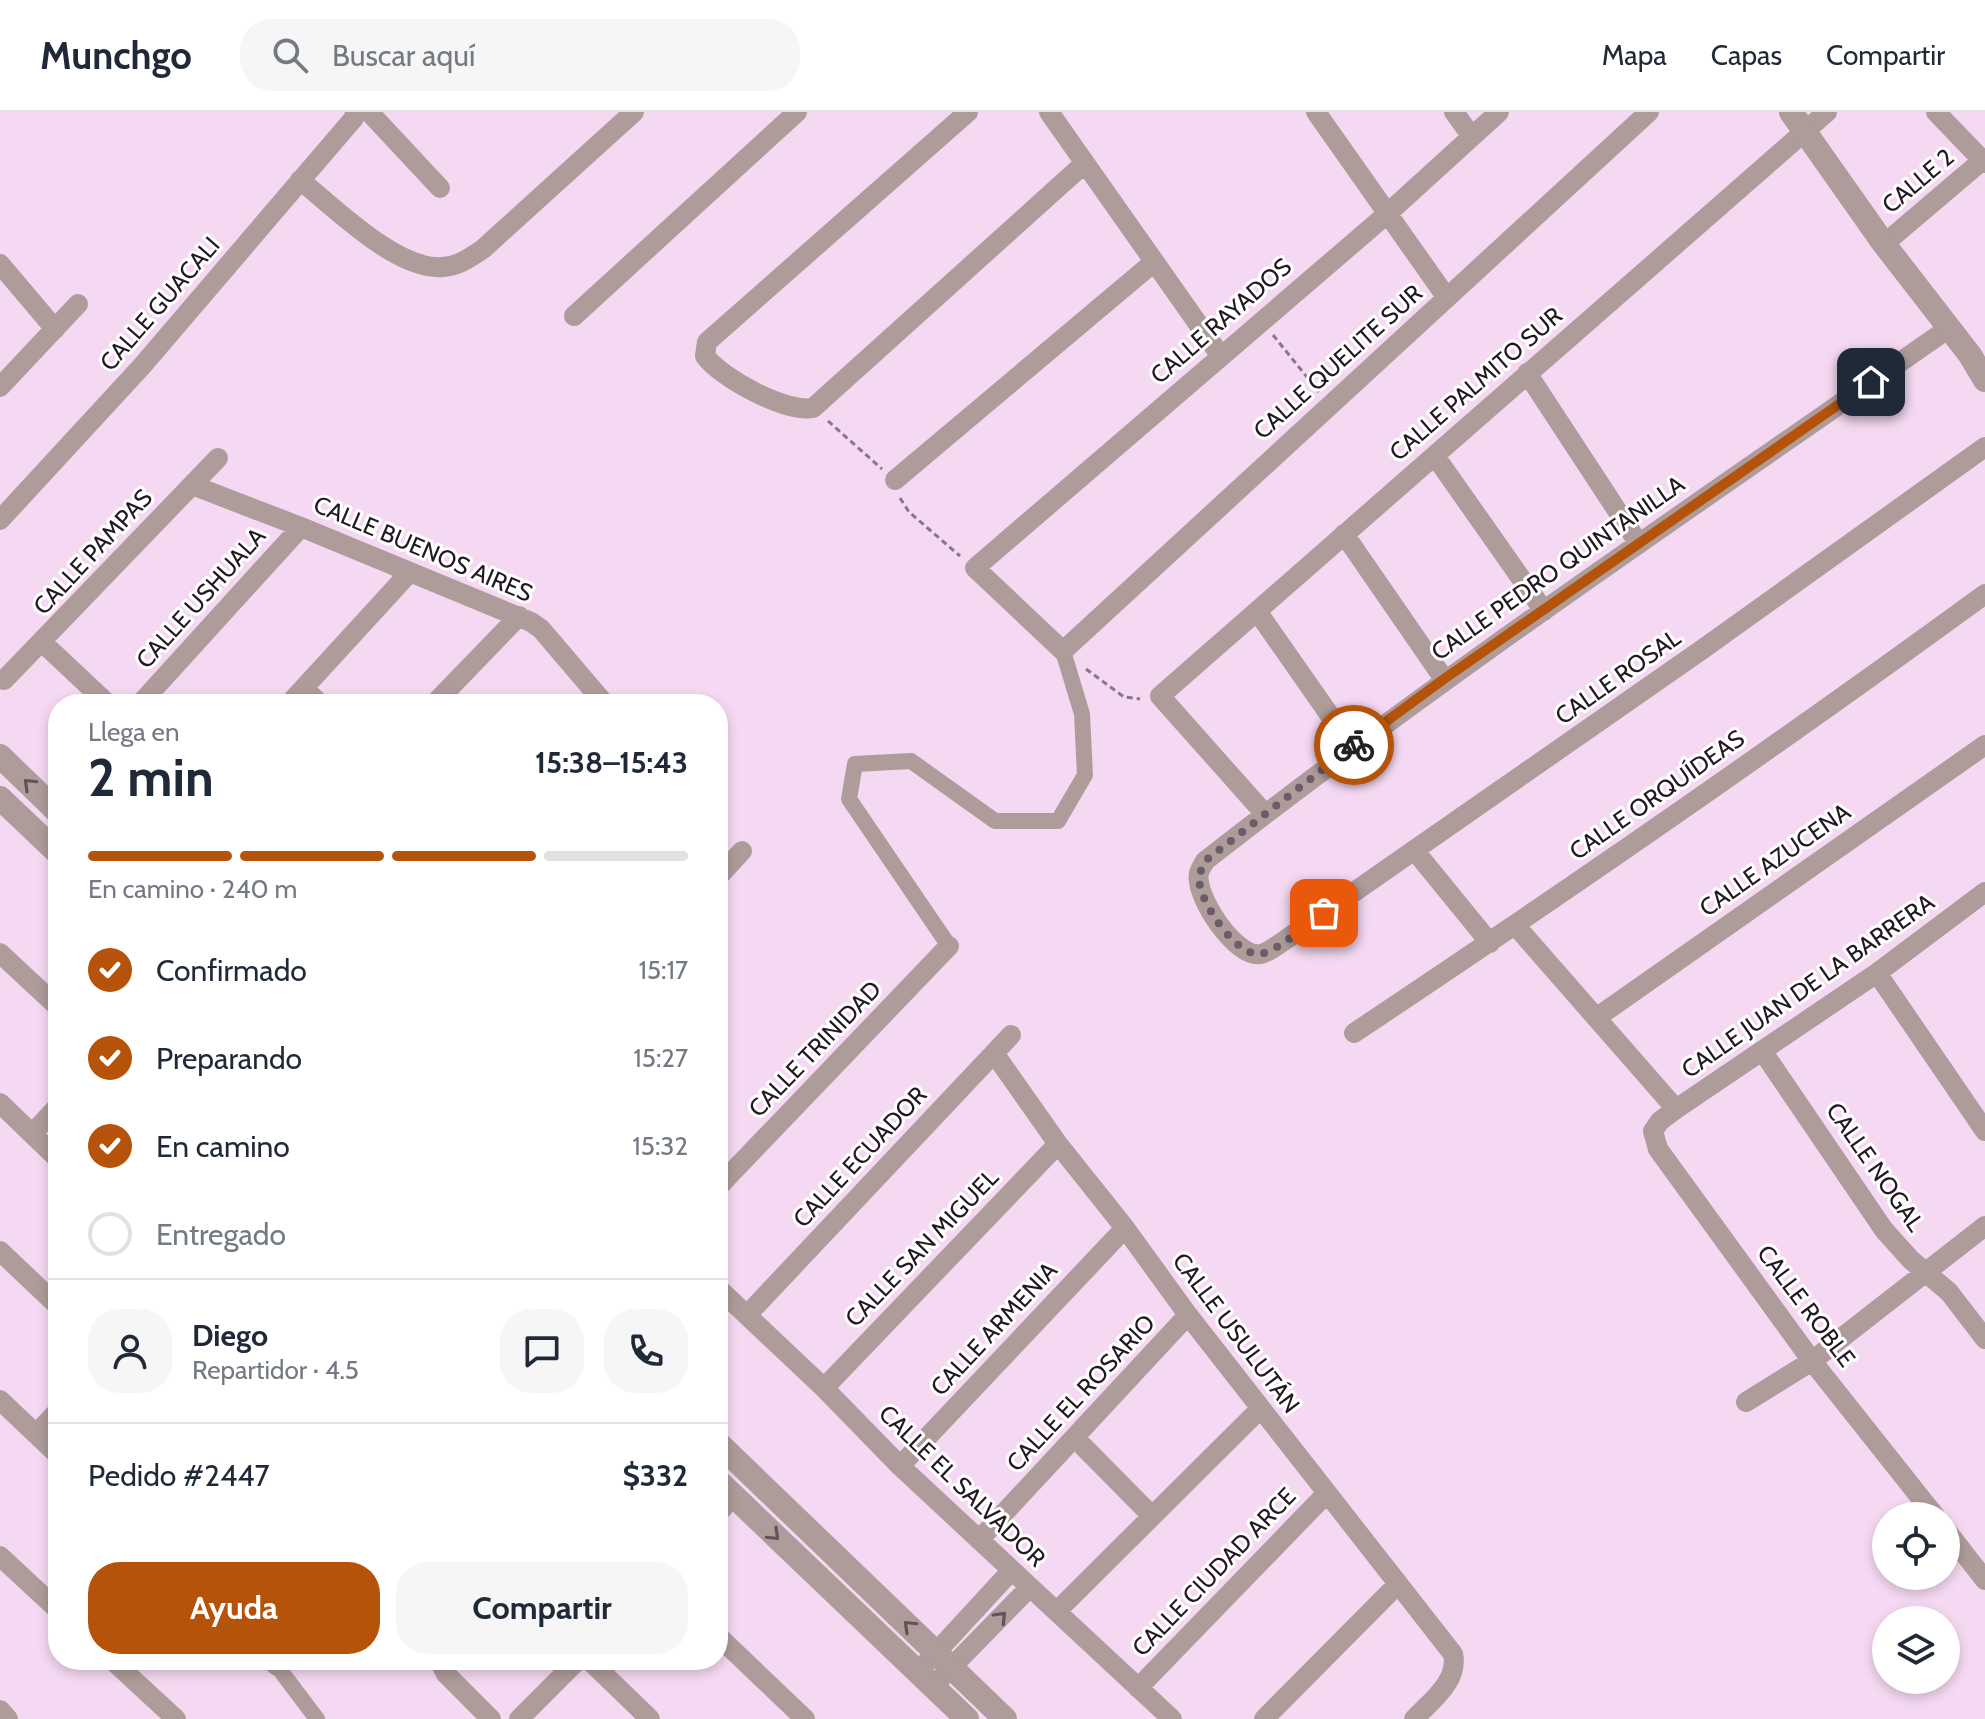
<!DOCTYPE html>
<html lang="es">
<head>
<meta charset="utf-8">
<style>
	body { margin:0; font-family:Cabin,sans-serif; background:#f6f6f7; color:#1f2937; height:100vh; display:flex; flex-direction:column; font-size:30px; white-space:nowrap }
	* { box-sizing:border-box; margin:0 }
	p { font-size:26px; color:#747a83 }
	.icon { flex:none; width:44px; height:44px; fill:none; stroke:currentColor; stroke-width:2; stroke-linecap:round; stroke-linejoin:round }
	.map { position:relative; flex:1; overflow:hidden }
	.drawer { position:absolute; left:48px; top:582px; width:680px; height:976px; display:flex; flex-direction:column; background:#fff; border-radius:32px; box-shadow:0 4px 12px #0003 }
	.drawer>* { flex:none }
	.controls { position:absolute; left:1872px; top:1390px; display:grid; gap:16px }
	.controls a { display:grid; place-items:center; width:88px; height:88px; border-radius:50%; background:#fff; box-shadow:0 4px 12px #0003; font-size:40px }
	.pin { position:absolute; display:grid; place-items:center; width:68px; height:68px; color:#fff; margin:-34px; border-radius:16px; box-shadow:0 4px 12px #0006 }
	.courier { position:absolute; display:grid; place-items:center; width:80px; height:80px; margin:-40px; border:6px solid #b45309; border-radius:50%; background:#fff; color:#222; box-shadow:0 2px 10px #0007 }
	.overview em { font-style:normal; font-weight:700 }
	.overview div { display:flex; flex-direction:column-reverse }
	.overview { display:flex; align-items:center; justify-content:space-between; height:136px; padding:0 40px }
	h1 { font-size:52px; font-weight:700; line-height:60px }
	.bar { display:grid; grid-template-columns:repeat(4,1fr); gap:12px 8px; align-content:center; height:96px; padding:0 40px }
	.bar i { height:10px; border-radius:6px; background:#e0e1e3 }
	.bar .active { background:#b45309 }
	.bar p { grid-column:span 4 }
	.line { display:flex; align-items:center; gap:20px; padding:0 40px; border-top:2px solid #e0e1e3 }
	.line div { flex:1 }
	.round { display:grid; place-items:center; flex:none; width:84px; height:84px; border-radius:32px; background:#f6f6f7 }
	ol { padding:0 40px; list-style:none }
	li { display:flex; align-items:center; gap:24px; height:88px }
	li p { margin-inline-start:auto }
	li .icon { padding:8px; border-radius:50%; background:#b45309; color:#fff; stroke-width:4 }
	li:last-child { color:#747a83 }
	li i { width:44px; height:44px; border:4px solid #e0e1e3; border-radius:50% }
	.primary-button { display:flex; gap:16px; margin-top:auto; padding:16px 40px }
	.primary-button a { flex:1; height:92px; border-radius:32px; background:#b45309; color:#fff; font-size:32px; font-weight:700; line-height:92px; text-align:center }
	.primary-button a+a { background:#f6f6f7; color:#1f2937 }
	header { display:flex; align-items:center; gap:48px; box-sizing:border-box; height:112px; padding:0 40px; background:#fff; border-bottom:2px solid #e0e1e3 }
	header strong { font-size:38px }
	nav { display:flex; gap:44px; margin-inline-start:auto; font-size:28px }
	.search { width:560px; height:72px; background:#f6f6f7; display:flex; align-items:center; gap:20px; box-sizing:border-box; padding:0 28px; border-radius:32px; color:#747a83; font-size:30px }
	.map>svg:first-child { display:block }
	.lines { fill:none; stroke-linecap:round; stroke-linejoin:round }
	.path { stroke:#897787; stroke-width:3; stroke-dasharray:6 4; stroke-linecap:butt }
	.pedestrian { stroke:#ad9c9a; stroke-width:16 }
	.minor { stroke:#ad9c9a; stroke-width:20 }
	.tertiary { stroke:#ad9c9a; stroke-width:24 }
	.oneway { stroke:#615357 }
	.done { stroke:#6c5c6a; stroke-width:8; stroke-dasharray:0 14.4 }
	.route { stroke:#b45309; stroke-width:10 }
	.labels { text-anchor:middle; stroke-width:6; stroke-linejoin:round; paint-order:stroke }
	.street-label { font-size:24px; fill:#221821; stroke:#fff }
</style>
</head>
<body>
<header>
<strong>Munchgo</strong>
<div class="search"><svg class="icon" aria-label="search" viewBox="0 0 24 24"><circle cx="10" cy="10" r="6"/><path d="M15 15l6 6"/></svg>Buscar aquí</div>
<nav><a>Mapa</a><a>Capas</a><a>Compartir</a></nav>
</header>
<div class="map">
<svg width="1985" height="1607" viewBox="0 0 1985 1607">
	<rect width="100%" height="100%" fill="#f5d9f2"/>
	<g class="lines">
		<!-- path -->
		<path class="path" d="M1273 223 1319 280
			M828 309 882 357
			M900 386 909 400 960 444
			M1086 557 1124 585 1140 587"/>
		<!-- pedestrian -->
		<path class="pedestrian" d="M949 834 849 687 855 652 911 649 995 709H1058L1085 663 1082 602 1063 539
			M277 1554 317 1607"/>
		<!-- minor -->
		<path class="minor" d="M369 0 440 76
			M968 0 707 230 705 244C721 266 786 301 813 296L1085 51
			M1049 0 1220 243
			M1316 0 1447 186
			M1454 0 1472 25
			M1499 0 1387 102 975 456 1063 539 1649 0
			M1936 0 1985 51
			M300 68C335 96 397 159 443 155 459 154 471 145 483 137L634 0
			M1884 132 1985 46
			M0 152 55 217
			M574 204 797 0
			M1949 216C1699 391 1445 561 1205 749 1203 753 1200 757 1199 761 1194 784 1236 847 1261 842 1267 841 1274 835 1278 833L1700 539 1985 335
			M1527 261 1639 432
			M0 275 78 192
			M1435 344 1544 499
			M895 368 1154 150
			M192 373 301 415 531 510 541 517 605 592
			M0 408 142 254 354 6 355 0
			M1344 422 1444 567
			M1257 499 1352 635
			M43 531 108 592
			M4 568 218 346
			M304 576 320 592
			M140 592 301 415
			M289 592 410 460
			M434 592 519 504
			M1265 702 1160 584 1827 0
			M1415 739 1490 831
			M718 765 742 739
			M1515 813 1676 997
			M0 841 58 895
			M1877 861 1985 1019
			M1596 906 1985 633
			M1354 921C1567 779 1778 633 1985 482
			M1763 940 1884 1118 1911 1148 1949 1180 1985 1227
			M994 941 1058 1032 1125 1116 1188 1203 1453 1542C1459 1569 1431 1589 1414 1607
			M0 991 58 1047
			M32 1022 58 994
			M718 1075 949 834
			M0 1139 58 1194
			M718 1176 824 1276 900 1354 1172 1607
			M747 1203 1011 923
			M824 1276 1058 1032
			M0 1288 58 1343
			M1746 1290 1812 1249 1985 1114
			M36 1322 58 1299
			M1076 1327 1152 1404
			M900 1354 1125 1116
			M718 1401 734 1384
			M1935 1404 1812 1249 1658 1037 1653 1019 1660 1009 1676 997 1877 861 1985 780
			M1946 1418 1985 1468
			M979 1428 1188 1203
			M0 1444 58 1498
			M1057 1499 1260 1297
			M718 1524 805 1607
			M112 1548 176 1607
			M271 1548 277 1554
			M439 1548 446 1562 491 1607
			M589 1548 650 1607
			M917 1561 1011 1459
			M941 1566 1030 1475
			M1138 1576 1327 1381
			M0 1598 8 1607
			M519 1607 578 1548
			M1264 1607 1398 1472"/>
		<!-- tertiary -->
		<path class="tertiary" d="M1791 0 1884 132 1970 243 1985 268
			M0 644 58 700
			M0 686 58 741
			M718 1331 1005 1607
			M718 1369 967 1607"/>
	</g>
	<!-- one-way arrows -->
	<defs><path id="oneway-chevron" d="M-2-3.5L2.5 0L-2 3.5" fill="none" stroke-width="1.6" stroke-linecap="round" stroke-linejoin="round" transform="scale(2)"/></defs>
	<g class="oneway">
		<use href="#oneway-chevron" transform="translate(29 672) rotate(-136)"/>
		<use href="#oneway-chevron" transform="translate(774 1423) rotate(44)"/>
		<use href="#oneway-chevron" transform="translate(1001 1505) rotate(-46)"/>
		<use href="#oneway-chevron" transform="translate(909 1514) rotate(-136)"/>
	</g>
	<g class="lines">
		<!-- done -->
		<path class="done" d="M1324 801C1309 811 1276 840 1260 842 1236 844 1204 794 1200 774 1198 764 1201 758 1205 749L1354 633"/>
		<!-- route -->
		<path class="route" d="M1354 633 1444 567 1871 270"/>
	</g>
	<g class="labels">
		<!-- street labels -->
		<g class="street-label">
			<text transform="translate(1918 69) rotate(-40)" y="8">CALLE 2</text>
			<text transform="translate(160 192) rotate(-49)" y="8">CALLE GUACALI</text>
			<text transform="translate(1221 209) rotate(-41)" y="8">CALLE RAYADOS</text>
			<text transform="translate(1338 250) rotate(-42)" y="8">CALLE QUELITE SUR</text>
			<text transform="translate(1476 272) rotate(-41)" y="8">CALLE PALMITO SUR</text>
			<text transform="translate(423 437) rotate(23)" y="8">CALLE BUENOS AIRES</text>
			<text transform="translate(93 440) rotate(-47)" y="8">CALLE PAMPAS</text>
			<text transform="translate(1558 456) rotate(-35)" y="8">CALLE PEDRO QUINTANILLA</text>
			<text transform="translate(201 486) rotate(-48)" y="8">CALLE USHUALA</text>
			<text transform="translate(1618 565) rotate(-35)" y="8">CALLE ROSAL</text>
			<text transform="translate(1657 683) rotate(-35)" y="8">CALLE ORQUÍDEAS</text>
			<text transform="translate(1775 748) rotate(-35)" y="8">CALLE AZUCENA</text>
			<text transform="translate(1808 874) rotate(-35)" y="8">CALLE JUAN DE LA BARRERA</text>
			<text transform="translate(815 937) rotate(-46)" y="8">CALLE TRINIDAD</text>
			<text transform="translate(860 1045) rotate(-47)" y="8">CALLE ECUADOR</text>
			<text transform="translate(1875 1055) rotate(55)" y="8">CALLE NOGAL</text>
			<text transform="translate(922 1136) rotate(-46)" y="8">CALLE SAN MIGUEL</text>
			<text transform="translate(1806 1194) rotate(53)" y="8">CALLE ROBLE</text>
			<text transform="translate(994 1217) rotate(-47)" y="8">CALLE ARMENIA</text>
			<text transform="translate(1236 1221) rotate(53)" y="8">CALLE USULUTÁN</text>
			<text transform="translate(1081 1281) rotate(-47)" y="8">CALLE EL ROSARIO</text>
			<text transform="translate(962 1374) rotate(44)" y="8">CALLE EL SALVADOR</text>
			<text transform="translate(1214 1460) rotate(-46)" y="8">CALLE CIUDAD ARCE</text>
		</g>
	</g>
</svg>
<div class="controls">
<a><svg class="icon" aria-label="locate" viewBox="0 0 24 24"><circle cx="12" cy="12" r="6"/><path d="M12 2v4M12 18v4M2 12h4M18 12h4"/></svg></a>
<a><svg class="icon" aria-label="layers" viewBox="0 0 24 24"><path d="M12 4l9 5-9 5-9-5zM3 14l9 5 9-5"/></svg></a>
</div>
<div class="pin" style="left:1324px;top:801px;background:#ea580c"><svg class="icon" aria-label="bag" viewBox="0 0 24 24"><path d="M5 8h14l-1 12H6zM9 8a3 3 0 0 1 6 0"/></svg></div>
<div class="pin" style="left:1871px;top:270px;background:#1f2937"><svg class="icon" aria-label="home" viewBox="0 0 24 24"><path d="M3 11l9-7 9 7M6 9v11h12V9"/></svg></div>
<div class="courier" style="left:1354px;top:633px"><svg class="icon" aria-label="bike" viewBox="0 0 24 24"><circle cx="6" cy="16" r="4"/><circle cx="18" cy="16" r="4"/><path d="M6 16l4-8h5l3 8M10 8l3 8H6M13 5h3"/></svg></div>
<section class="drawer">
<div class="overview"><div><h1>2 min</h1><p>Llega en</p></div><em>15:38–15:43</em></div>
<div class="bar"><i class="active"></i><i class="active"></i><i class="active"></i><i></i><p>En camino · 240 m</p></div>
<ol>
<li><svg class="icon" aria-label="check" viewBox="0 0 24 24"><path d="M5 12l5 5 9-10"/></svg>Confirmado<p>15:17</p></li>
<li><svg class="icon" aria-label="check" viewBox="0 0 24 24"><path d="M5 12l5 5 9-10"/></svg>Preparando<p>15:27</p></li>
<li><svg class="icon" aria-label="check" viewBox="0 0 24 24"><path d="M5 12l5 5 9-10"/></svg>En camino<p>15:32</p></li>
<li><i></i>Entregado</li>
</ol>
<div class="line" style="height:144px"><a class="round"><svg class="icon" aria-label="person" viewBox="0 0 24 24"><circle cx="12" cy="8" r="4"/><path d="M4 21q1-7 8-7t8 7"/></svg></a><div><b>Diego</b><p>Repartidor · 4.5</p></div><a class="round"><svg class="icon" aria-label="chat" viewBox="0 0 24 24"><path d="M4 5h16v11H9l-5 4z"/></svg></a><a class="round"><svg class="icon" aria-label="phone" viewBox="0 0 24 24"><path d="M5 4h4l2 5-3 2q2 4 5 5l2-3 5 2v4C11 20 4 13 5 4z"/></svg></a></div>
<div class="line" style="height:104px"><div>Pedido #2447</div><b>$332</b></div>
<div class="primary-button"><a>Ayuda</a><a>Compartir</a></div>
</section>
</div>
</body>
</html>
